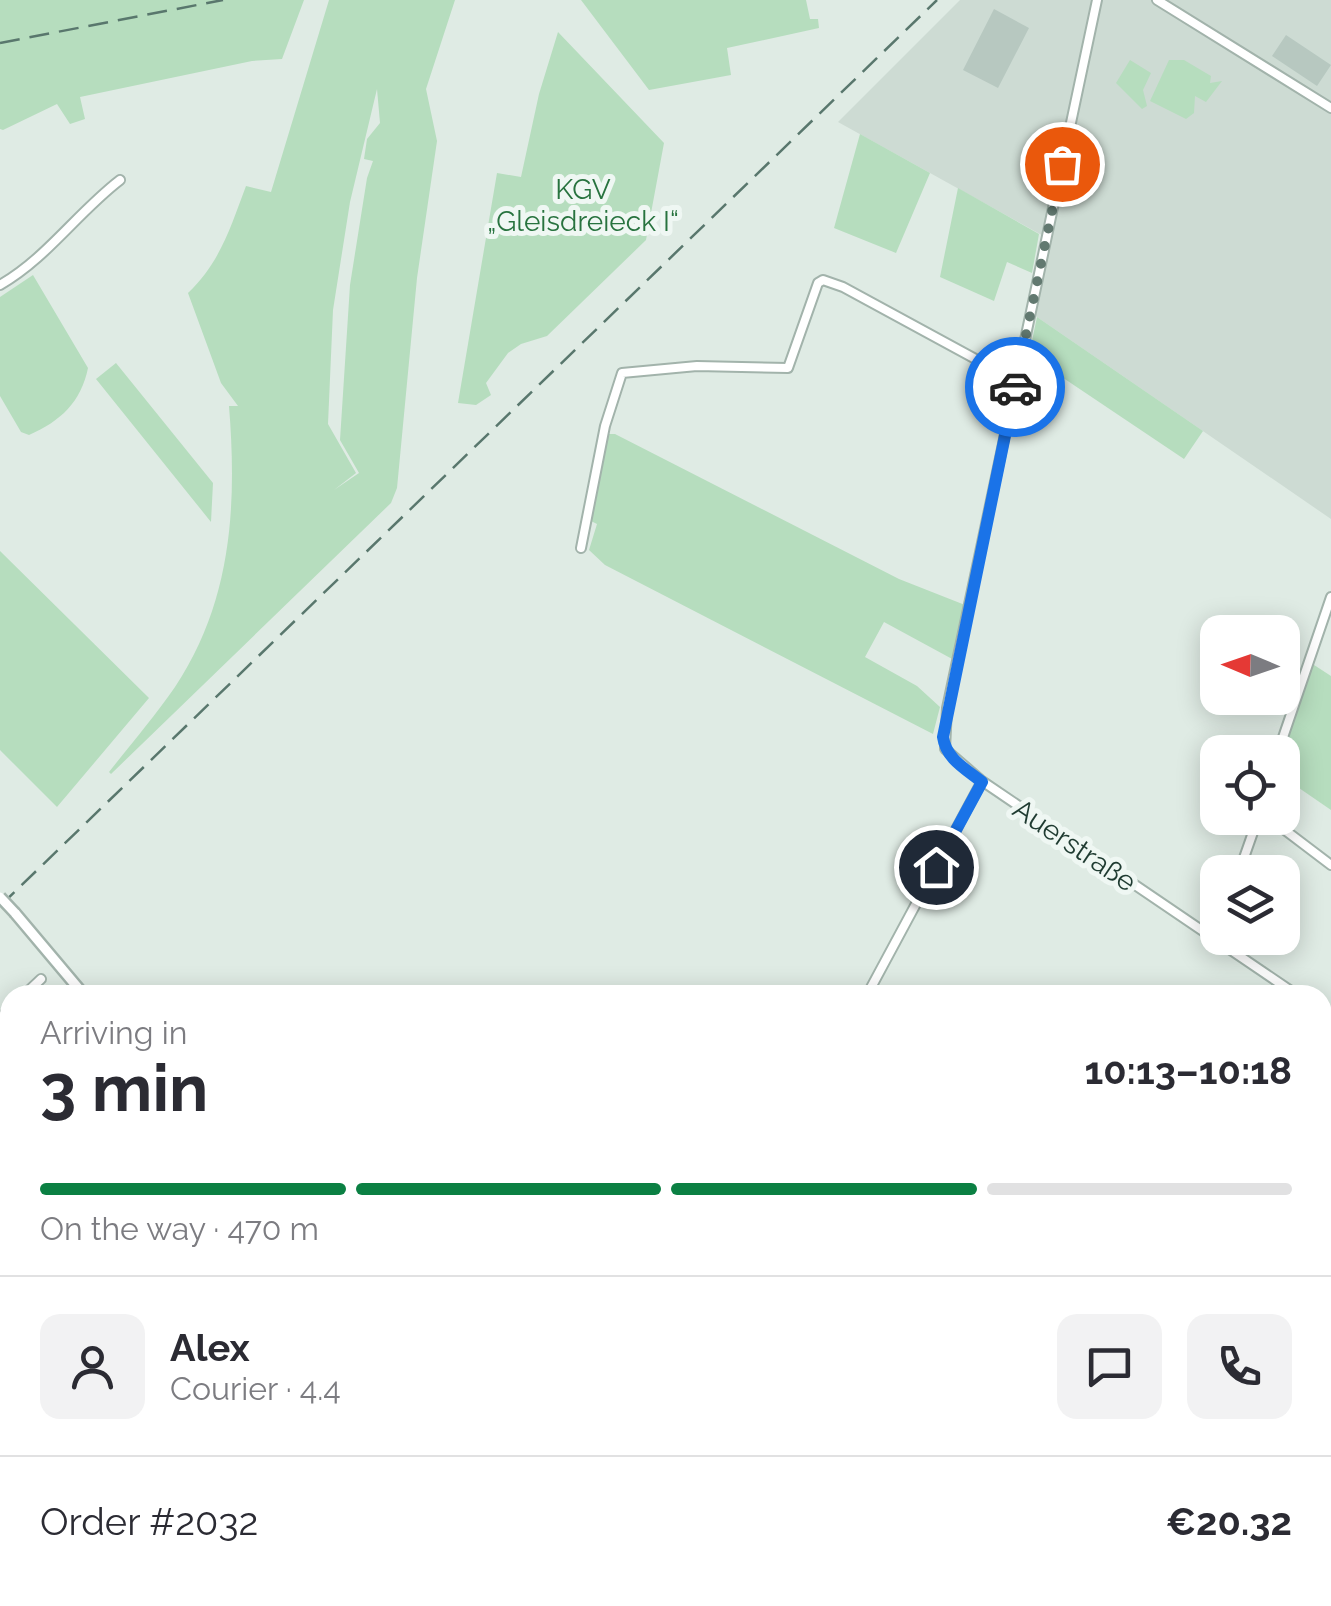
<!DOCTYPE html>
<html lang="en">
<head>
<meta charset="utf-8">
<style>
	body { margin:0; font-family:Raleway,sans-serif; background:#f2f2f3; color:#2b2b33; height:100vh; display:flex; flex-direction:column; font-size:38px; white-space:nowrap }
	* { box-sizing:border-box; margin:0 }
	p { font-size:32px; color:#7c7c81 }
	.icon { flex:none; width:55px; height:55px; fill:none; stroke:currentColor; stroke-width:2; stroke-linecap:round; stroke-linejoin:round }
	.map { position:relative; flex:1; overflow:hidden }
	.drawer { position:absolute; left:0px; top:985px; width:1332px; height:622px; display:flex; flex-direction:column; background:#fff; border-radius:30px 30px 0 0; box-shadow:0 5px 25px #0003 }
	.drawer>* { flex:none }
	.needle { width:65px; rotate:272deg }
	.tools { position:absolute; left:1200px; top:615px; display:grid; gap:20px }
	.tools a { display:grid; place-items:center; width:100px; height:100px; border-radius:20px; background:#fff; box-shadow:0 5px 25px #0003; font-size:50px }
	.pin { position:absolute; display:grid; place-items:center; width:85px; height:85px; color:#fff; margin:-42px; border:5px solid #fff; border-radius:50%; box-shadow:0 2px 10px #0007 }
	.courier { position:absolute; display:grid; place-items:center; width:100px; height:100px; margin:-50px; border:8px solid #1a73e8; border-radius:50%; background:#fff; color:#222; box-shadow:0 2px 12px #0007 }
	.headline em { font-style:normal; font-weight:700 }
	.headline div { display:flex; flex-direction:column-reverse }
	.headline { display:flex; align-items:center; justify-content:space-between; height:170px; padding:0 40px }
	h1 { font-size:65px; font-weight:700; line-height:75px }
	.bar { display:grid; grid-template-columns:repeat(4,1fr); gap:15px 10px; align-content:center; height:120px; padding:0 40px }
	.bar i { height:12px; border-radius:8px; background:#e1e1e2 }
	.bar .active { background:#0b8043 }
	.bar p { grid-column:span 4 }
	.line { display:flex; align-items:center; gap:25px; padding:0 40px; border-top:2px solid #e1e1e2 }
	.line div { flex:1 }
	.round { display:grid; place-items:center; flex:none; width:105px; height:105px; border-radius:20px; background:#f2f2f3 }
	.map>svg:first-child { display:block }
	.built { fill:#cddbd3 }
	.green { fill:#b6ddbe; fill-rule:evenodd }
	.building { fill:#b7c8c0 }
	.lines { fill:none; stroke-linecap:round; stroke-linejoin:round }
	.minor-casing { stroke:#a2b3ab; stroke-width:12 }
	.tertiary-casing { stroke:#a2b3ab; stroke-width:14 }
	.minor { stroke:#fff; stroke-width:8 }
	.tertiary { stroke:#fff; stroke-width:9 }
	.rail { stroke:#59776d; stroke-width:2.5; stroke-dasharray:20 10; stroke-linecap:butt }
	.tertiary-bridge-casing { stroke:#a2b3ab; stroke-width:14; stroke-linecap:butt }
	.tertiary-bridge { stroke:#fff; stroke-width:9 }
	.done { stroke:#627970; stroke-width:10; stroke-dasharray:0 18 }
	.route { stroke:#1a73e8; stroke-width:12 }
	.labels { text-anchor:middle; stroke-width:10; stroke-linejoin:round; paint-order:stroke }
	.park-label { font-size:28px; fill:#28733f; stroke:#eff7f3 }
	.street-label { font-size:28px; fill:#1f3b31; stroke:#eff7f3 }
</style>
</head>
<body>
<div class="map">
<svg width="1331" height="1606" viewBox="0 0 1331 1606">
	<rect width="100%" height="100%" fill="#dfebe4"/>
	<!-- built -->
	<path class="built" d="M960 0H1331V519L1034 315 1049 239 838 122Z
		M10 1533V1598H294L313 1606H0V1544Z"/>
	<!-- green -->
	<path class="green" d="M0 0H304L282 59 252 61 80 97 85 119 70 124 57 104 3 130 0 129Z
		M329 0H455L426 89 437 141 417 278 397 488 391 503 111 774 109 772C131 744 155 716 175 687 232 601 237 506 229 406H238L221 383 188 293C220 263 231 226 246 186L271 192ZM377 89 380 123 367 139 364 159 373 161 367 178 350 285 340 440 359 473 334 490 356 473 328 424 333 310 350 202Z
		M581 0H806L810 19H818L819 28 727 48 731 75 649 90Z
		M558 32 664 143 646 240 547 336 521 344 508 353 486 383 491 395 476 405 458 403 497 173 521 177 539 94Z
		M1130 60 1151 73 1143 90 1147 106 1142 109 1116 83Z
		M1169 60H1184L1211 76 1210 83 1222 81 1206 102 1195 96 1194 113 1186 119 1150 101Z
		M860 134 930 173 896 253 834 228Z
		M958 188 1039 234 1032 273 1007 262 994 301 940 277Z
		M33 275 88 368C81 402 61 421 29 435L21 432 0 396V297Z
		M1037 317 1203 431 1184 459 1029 355Z
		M116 363 213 483 211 522 96 379Z
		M602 434H615L899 579 965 605 954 660 884 622 865 657 917 686 940 707 933 734 605 565 589 550 597 524 587 519Z
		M0 551 149 698 57 807 0 750Z
		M1311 663 1331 676V810L1283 777 1282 752Z"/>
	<!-- building -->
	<path class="building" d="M994 9 1029 28 998 88 963 70Z
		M1286 35 1331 65 1317 86 1272 56Z"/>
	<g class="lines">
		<!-- minor casing -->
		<g class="minor-casing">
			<path id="minor" d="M1097 0 947 708 945 749 982 781 1297 995
				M1157 0 1331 108
				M0 285C47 258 77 213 120 180
				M581 548 605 426 622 373 697 366 788 368 818 283 823 280 843 287 1016 381
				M1278 752 1331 597
				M1269 818 1331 865
				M1239 872 1258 818
				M24 995 41 979
				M867 995 982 781
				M1322 1013 1331 1018
				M0 1018 10 1009
				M0 1152 10 1143
				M0 1206 10 1195
				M0 1383 10 1372
				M0 1444 10 1453"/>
		</g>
		<!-- tertiary casing -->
		<g class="tertiary-casing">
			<path id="tertiary" d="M15 913 84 995
				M0 1533 10 1522
				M886 1598 893 1606"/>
		</g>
		<!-- minor -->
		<use href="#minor" class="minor"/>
		<!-- tertiary -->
		<use href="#tertiary" class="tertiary"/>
		<!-- rail -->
		<path class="rail" d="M0 43 223 0
			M0 906 937 0"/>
		<!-- tertiary-bridge casing -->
		<g class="tertiary-bridge-casing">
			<path id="tertiary-bridge" d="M0 897 15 913"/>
		</g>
		<!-- tertiary-bridge -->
		<use href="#tertiary-bridge" class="tertiary-bridge"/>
	</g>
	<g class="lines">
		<!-- done -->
		<path class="done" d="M1015 387 1062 164"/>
		<!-- route -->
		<path class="route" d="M936 867 982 782C966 769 946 759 943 737L1015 387"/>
	</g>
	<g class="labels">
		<!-- park labels -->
		<g class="park-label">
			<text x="583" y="199">KGV<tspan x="583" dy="32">„Gleisdreieck I“</tspan></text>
		</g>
		<!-- street labels -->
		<g class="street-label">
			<text transform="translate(1075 845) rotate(34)" y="10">Auerstraße</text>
		</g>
	</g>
</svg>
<div class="tools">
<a><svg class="needle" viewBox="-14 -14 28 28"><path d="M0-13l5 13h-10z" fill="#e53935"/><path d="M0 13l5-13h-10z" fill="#7c7c81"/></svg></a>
<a><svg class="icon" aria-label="locate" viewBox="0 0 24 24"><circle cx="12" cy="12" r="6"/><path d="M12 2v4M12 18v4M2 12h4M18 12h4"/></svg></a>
<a><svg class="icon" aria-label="layers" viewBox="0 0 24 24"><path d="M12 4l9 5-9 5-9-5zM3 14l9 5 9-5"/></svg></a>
</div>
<div class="pin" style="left:1062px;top:164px;background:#ea580c"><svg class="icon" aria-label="bag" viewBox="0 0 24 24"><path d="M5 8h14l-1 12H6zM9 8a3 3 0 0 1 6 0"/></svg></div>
<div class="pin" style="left:936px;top:867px;background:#1f2937"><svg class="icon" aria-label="home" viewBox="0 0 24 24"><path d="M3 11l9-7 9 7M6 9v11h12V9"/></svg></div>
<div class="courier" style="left:1015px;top:387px"><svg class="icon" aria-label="car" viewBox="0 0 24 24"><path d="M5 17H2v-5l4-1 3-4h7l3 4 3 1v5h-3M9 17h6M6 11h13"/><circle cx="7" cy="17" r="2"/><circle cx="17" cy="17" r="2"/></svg></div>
<section class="drawer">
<div class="headline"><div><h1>3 min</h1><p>Arriving in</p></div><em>10:13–10:18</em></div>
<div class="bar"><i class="active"></i><i class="active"></i><i class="active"></i><i></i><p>On the way · 470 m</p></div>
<div class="line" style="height:180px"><a class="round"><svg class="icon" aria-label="person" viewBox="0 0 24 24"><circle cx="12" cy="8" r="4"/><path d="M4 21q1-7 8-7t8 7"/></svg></a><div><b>Alex</b><p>Courier · 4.4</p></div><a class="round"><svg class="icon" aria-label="chat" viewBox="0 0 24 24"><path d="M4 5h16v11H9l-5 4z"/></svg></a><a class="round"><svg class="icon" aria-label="phone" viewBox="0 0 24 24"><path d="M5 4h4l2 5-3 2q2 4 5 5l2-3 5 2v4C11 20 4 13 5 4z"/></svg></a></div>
<div class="line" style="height:130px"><div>Order #2032</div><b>€20.32</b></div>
</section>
</div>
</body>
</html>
